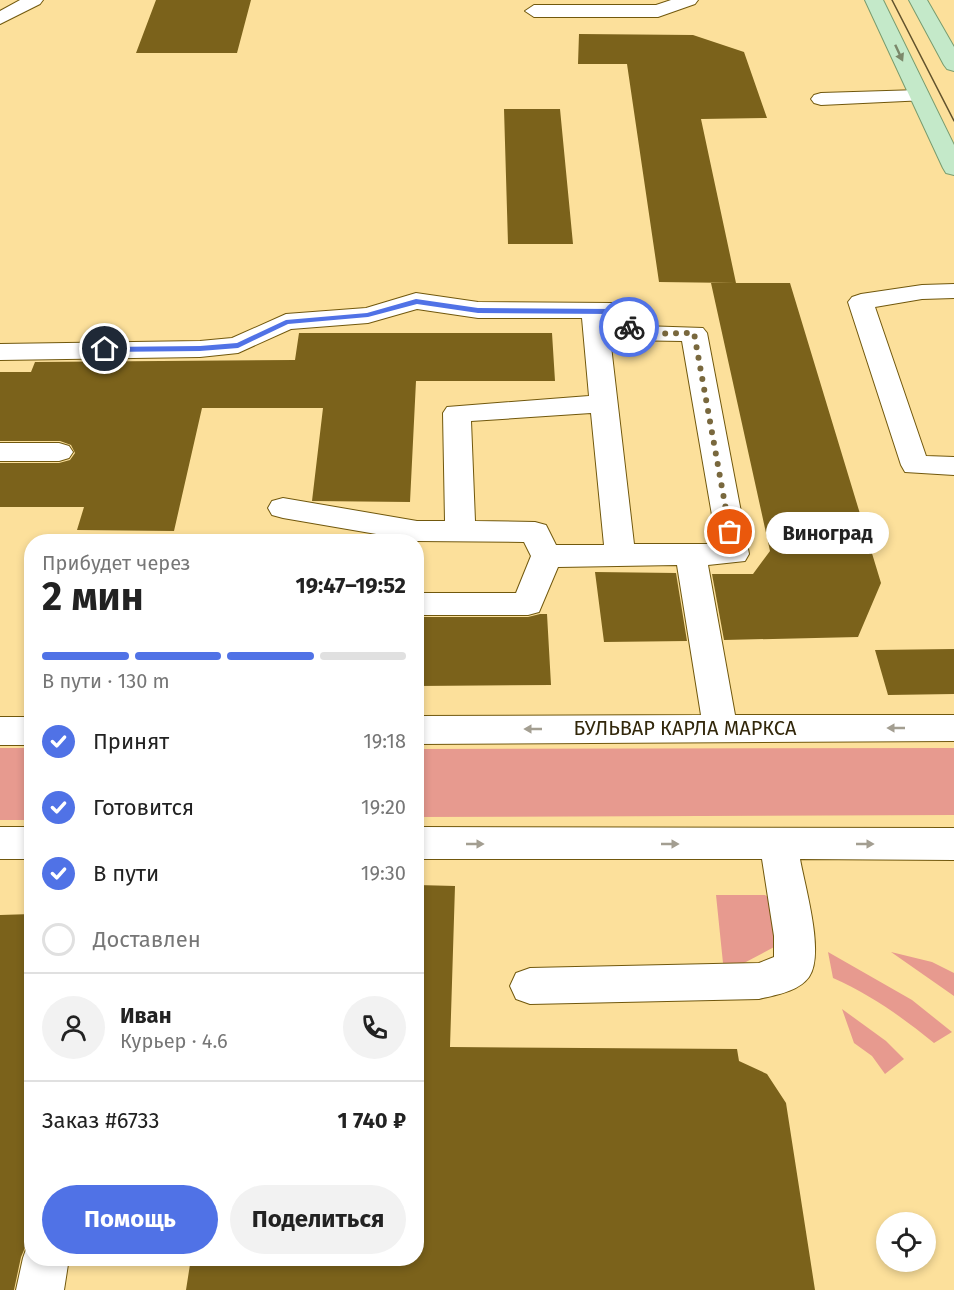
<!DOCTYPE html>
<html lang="ru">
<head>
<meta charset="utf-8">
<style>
	body { margin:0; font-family:"Fira Sans",sans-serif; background:#f2f2f2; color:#222; height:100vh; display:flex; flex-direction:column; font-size:22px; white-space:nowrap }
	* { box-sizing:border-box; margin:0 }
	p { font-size:20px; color:#767676 }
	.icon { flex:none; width:33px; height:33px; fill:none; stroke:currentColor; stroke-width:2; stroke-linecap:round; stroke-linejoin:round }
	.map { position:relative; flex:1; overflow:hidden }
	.drawer { position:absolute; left:24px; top:534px; width:400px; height:732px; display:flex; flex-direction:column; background:#fff; border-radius:24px; box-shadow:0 3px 9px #0003 }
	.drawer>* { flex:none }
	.fabs { position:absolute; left:876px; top:1212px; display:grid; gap:12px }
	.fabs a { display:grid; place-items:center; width:60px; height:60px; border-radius:50%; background:#fff; box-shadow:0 3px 9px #0003; font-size:30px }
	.pin { position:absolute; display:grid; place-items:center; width:51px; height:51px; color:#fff; margin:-26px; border:3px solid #fff; border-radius:50%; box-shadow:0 2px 6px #0007 }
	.courier { position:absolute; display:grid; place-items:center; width:60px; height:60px; margin:-30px; border:4px solid #5072e6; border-radius:50%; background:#fff; color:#222; box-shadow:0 2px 8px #0007 }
	.bubble { position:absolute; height:42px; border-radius:21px; background:#fff; box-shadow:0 3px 9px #0003; font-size:20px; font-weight:700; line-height:42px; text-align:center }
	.overview em { font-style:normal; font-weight:700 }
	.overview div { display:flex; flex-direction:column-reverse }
	.overview { display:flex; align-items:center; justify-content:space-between; height:102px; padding:0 18px }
	h1 { font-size:39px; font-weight:700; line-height:45px }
	.bar { display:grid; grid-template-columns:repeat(4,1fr); gap:9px 6px; align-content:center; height:72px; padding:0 18px }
	.bar i { height:8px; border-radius:4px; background:#e0e0e0 }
	.bar .on { background:#5072e6 }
	.bar p { grid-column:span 4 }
	.line { display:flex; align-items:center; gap:15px; padding:0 18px; border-top:2px solid #e0e0e0 }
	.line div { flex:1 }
	.round { display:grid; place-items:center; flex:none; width:63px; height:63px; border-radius:32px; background:#f2f2f2 }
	ol { padding:0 18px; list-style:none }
	li { display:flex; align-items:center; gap:18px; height:66px }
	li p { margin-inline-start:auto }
	li .icon { padding:6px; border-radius:50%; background:#5072e6; color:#fff; stroke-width:4 }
	li:last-child { color:#767676 }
	li i { width:33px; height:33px; border:3px solid #e0e0e0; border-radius:50% }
	.cta { display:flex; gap:12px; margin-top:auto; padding:12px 18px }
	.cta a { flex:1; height:69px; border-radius:36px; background:#5072e6; color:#fff; font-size:24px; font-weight:700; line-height:69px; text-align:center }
	.cta a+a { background:#f2f2f2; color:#222 }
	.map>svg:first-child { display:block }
	.green { fill:#e79a8f }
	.building { fill:#7b621b }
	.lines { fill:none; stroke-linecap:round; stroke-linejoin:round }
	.minor-casing { stroke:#71580d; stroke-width:2 }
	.major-casing { stroke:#789c6f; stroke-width:2 }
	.minor { fill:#fff; fill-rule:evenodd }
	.major { fill:#c4e9c9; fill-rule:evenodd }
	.tram { stroke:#62532d; stroke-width:1.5 }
	.oneway { fill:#7b886a }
	.oneway2 { fill:#a39e91 }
	.route { fill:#5072e6 }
	.done { stroke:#79683d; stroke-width:6; stroke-dasharray:0 10.8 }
	.labels { text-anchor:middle; stroke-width:6; stroke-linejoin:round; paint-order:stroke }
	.street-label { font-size:20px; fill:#32270b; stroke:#fff }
</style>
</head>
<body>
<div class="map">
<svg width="954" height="1290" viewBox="0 0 954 1290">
	<rect width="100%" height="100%" fill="#fce09b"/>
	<!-- green -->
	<path class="green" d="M0 748H31V820H0Z
		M954 748V815L417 817V749Z
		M716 895H765L775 902 776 946 744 963H723Z
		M828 952 912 1000 952 1032 934 1043C902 1017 871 995 833 978Z
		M891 952 932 962 954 973V996Z
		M842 1009 886 1041 904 1059 885 1074 872 1056 854 1043Z"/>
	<!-- building -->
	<path class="building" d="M156 0H251L237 53H136Z
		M579 34 693 35 744 52 767 118 701 119 736 283 659 282 627 64H578Z
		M504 109H560L573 244H508Z
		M711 283H790L881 583 858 637 724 640 712 574H753L770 551Z
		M299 333H552L555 381H416L410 502 312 501 323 408H202L174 531 77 530 84 507H0V463H59L70 460 75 453 71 445 60 441H0V372H31L35 362 295 360Z
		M595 572 676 573 687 641 604 642Z
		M540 614H547L551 685 417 686V617H528Z
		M954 649V694L888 695 875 650Z
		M417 885 455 886 450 1047 737 1049 739 1061 767 1074 786 1103 815 1290H186L191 1258H417Z
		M32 914V1231L21 1257 14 1290H0V915Z"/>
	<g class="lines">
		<!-- minor casing -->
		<g class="minor-casing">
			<path id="minor" d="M20 0H43L40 4 0 24V11Z
				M671 0H698L695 4 658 17H534L525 11 534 5H656Z
				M919 90 926 92 929 96 926 100 821 105 814 103 811 99 814 95 821 93Z
				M954 284V298L922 299 875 307 926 456 954 457V475L905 472 901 465 848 302 852 297 861 294 922 285Z
				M416 293 478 302 612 303C624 306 637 315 642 326L703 328 707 333 749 554 745 561 708 565 735 715H954V741L417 744V716L701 715 677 565 558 567 539 612 528 615H417V593H516L531 556 524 542 417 541 283 518 272 515 268 508 272 501 283 498 417 521H445L443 413 447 407 589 396 582 318H478L417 309 368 323 291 329 238 353 200 357 0 360V344L200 341 232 338 286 314 366 308ZM608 320 616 327V334L620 340 682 341 717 544H634ZM591 413 604 545H556L546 525 535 522 475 521 471 421Z
				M0 443H59L69 446 73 452 69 458 59 461H0Z
				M0 717H32V745H0Z
				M0 827H32V859H0Z
				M417 827 954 828V860L800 859C805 887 825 954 809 977 798 992 775 995 759 999L530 1004 516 999 510 986 516 973 530 968 759 963 774 957V936L762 859H417Z
				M29 1241H32V1258H69L64 1290H16L23 1258Z"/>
		</g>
		<!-- major casing -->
		<g class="major-casing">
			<path id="major" d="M865 0H883L954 145V175L946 173 943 168Z
				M909 0H927L954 47V71L947 69 944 65Z"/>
		</g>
		<!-- minor -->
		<use href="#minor" class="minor"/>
		<!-- major -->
		<use href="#major" class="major"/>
		<!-- tram -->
		<path class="tram" d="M892 0 954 121"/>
	</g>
	<!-- one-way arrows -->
	<defs><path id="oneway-solid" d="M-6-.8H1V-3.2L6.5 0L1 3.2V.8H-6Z" transform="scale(1.5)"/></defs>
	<use class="oneway" href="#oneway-solid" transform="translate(899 53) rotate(65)"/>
	<g class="oneway2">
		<use href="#oneway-solid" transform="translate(896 728) rotate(180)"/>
		<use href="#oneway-solid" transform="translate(533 729) rotate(180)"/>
		<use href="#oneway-solid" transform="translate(475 844)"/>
		<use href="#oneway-solid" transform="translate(670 844)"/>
		<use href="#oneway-solid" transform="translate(865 844)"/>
	</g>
	<!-- route -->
	<path class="route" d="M416 299 478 308 612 309 633 327 626 329 610 314 478 313 417 304 368 317 288 324 238 348 200 351 105 352 101 349 105 347 200 346 237 343 286 320 367 313Z"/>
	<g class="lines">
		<!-- done -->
		<path class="done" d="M629 327V334L694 333 730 532"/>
	</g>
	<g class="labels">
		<!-- street labels -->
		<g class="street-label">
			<text x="685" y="735">БУЛЬВАР КАРЛА МАРКСА</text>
		</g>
	</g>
</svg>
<div class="fabs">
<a><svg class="icon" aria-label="locate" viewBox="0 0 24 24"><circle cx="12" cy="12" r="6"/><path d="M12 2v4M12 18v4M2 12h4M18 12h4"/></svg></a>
</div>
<div class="pin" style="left:730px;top:532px;background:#ea580c"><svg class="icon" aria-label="bag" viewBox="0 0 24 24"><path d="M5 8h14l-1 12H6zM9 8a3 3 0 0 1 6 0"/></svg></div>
<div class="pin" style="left:105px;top:349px;background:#1f2937"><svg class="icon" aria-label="home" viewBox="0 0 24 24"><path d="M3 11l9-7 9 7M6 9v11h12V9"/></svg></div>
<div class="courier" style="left:629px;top:327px"><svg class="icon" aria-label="bike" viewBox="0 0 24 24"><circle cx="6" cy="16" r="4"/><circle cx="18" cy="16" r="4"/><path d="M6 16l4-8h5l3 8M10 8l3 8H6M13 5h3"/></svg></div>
<div class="bubble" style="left:766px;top:512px;width:123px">Виноград</div>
<section class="drawer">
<div class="overview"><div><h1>2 мин</h1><p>Прибудет через</p></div><em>19:47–19:52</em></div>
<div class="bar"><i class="on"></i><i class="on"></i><i class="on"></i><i></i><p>В пути · 130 m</p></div>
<ol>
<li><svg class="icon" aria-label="check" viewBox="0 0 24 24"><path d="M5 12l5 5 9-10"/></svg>Принят<p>19:18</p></li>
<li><svg class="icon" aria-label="check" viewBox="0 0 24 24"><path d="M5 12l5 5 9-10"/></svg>Готовится<p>19:20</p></li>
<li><svg class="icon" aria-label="check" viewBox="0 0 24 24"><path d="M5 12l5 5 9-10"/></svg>В пути<p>19:30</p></li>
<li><i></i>Доставлен</li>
</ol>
<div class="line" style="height:108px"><a class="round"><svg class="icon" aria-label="person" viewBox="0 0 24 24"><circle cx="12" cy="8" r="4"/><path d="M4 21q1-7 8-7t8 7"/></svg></a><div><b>Иван</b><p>Курьер · 4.6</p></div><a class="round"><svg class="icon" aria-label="phone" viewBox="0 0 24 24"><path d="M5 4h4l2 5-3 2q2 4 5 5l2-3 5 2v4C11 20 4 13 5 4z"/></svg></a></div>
<div class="line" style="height:78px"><div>Заказ #6733</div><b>1 740 ₽</b></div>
<div class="cta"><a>Помощь</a><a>Поделиться</a></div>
</section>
</div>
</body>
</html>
